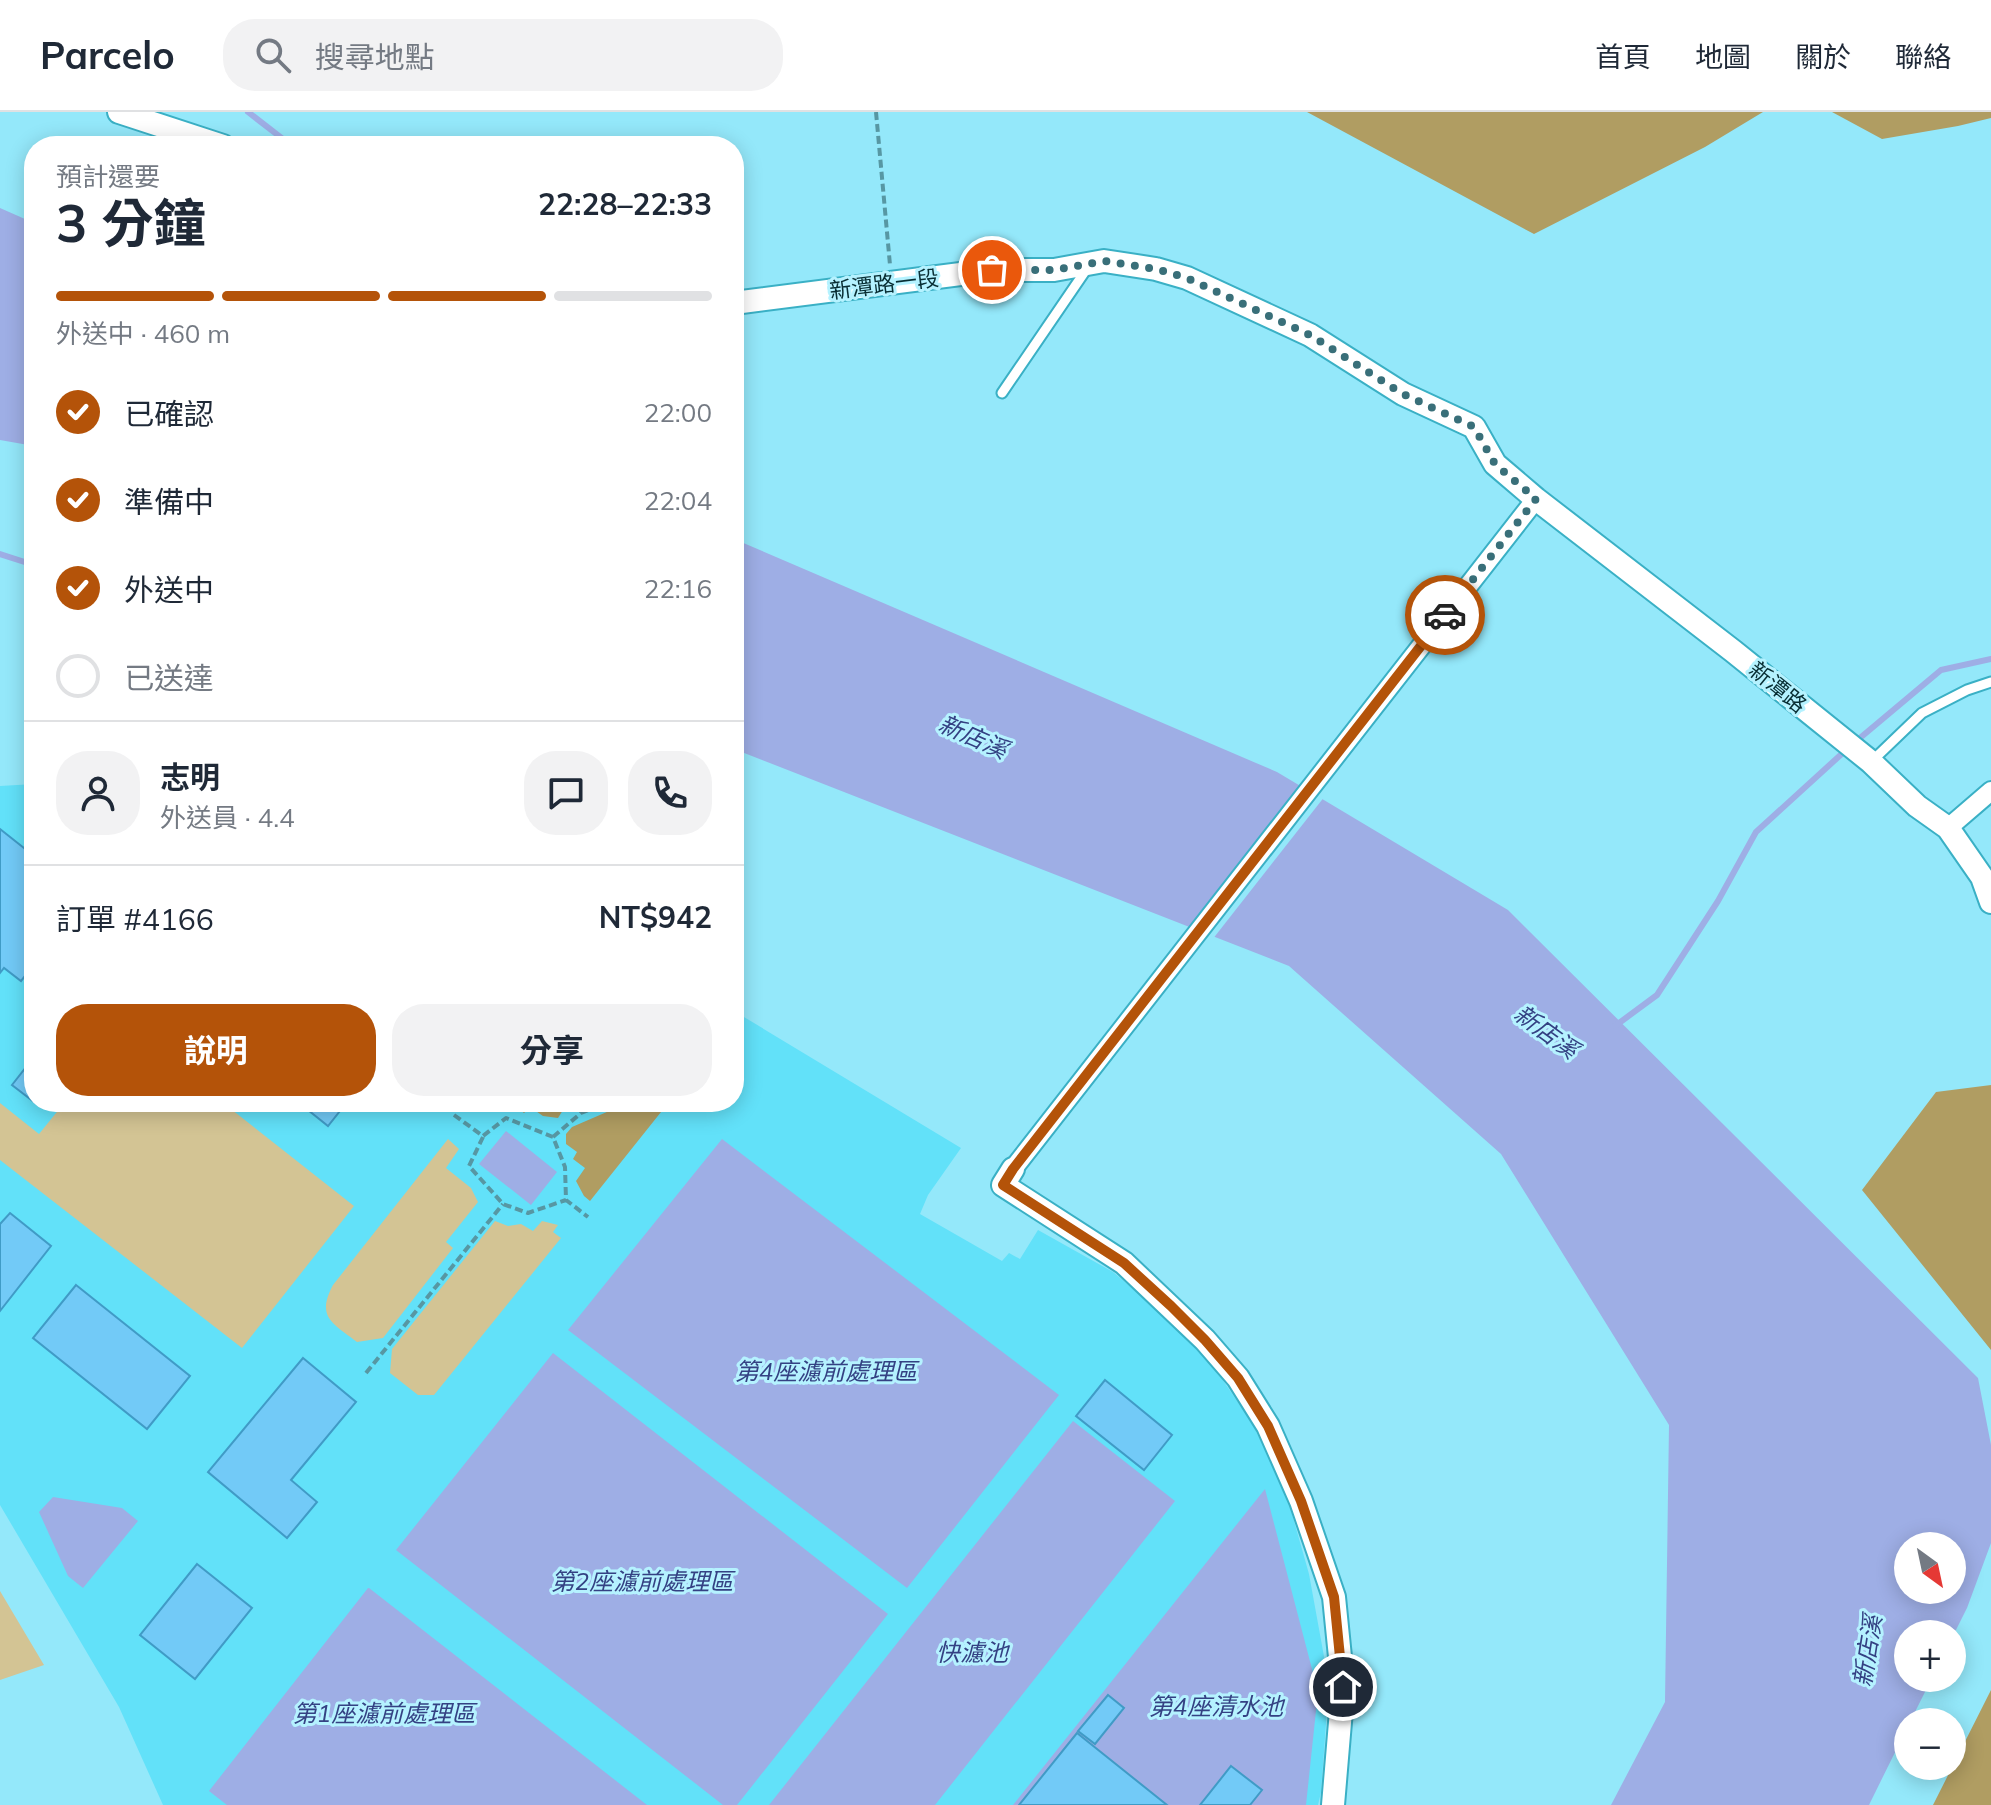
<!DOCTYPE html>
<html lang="zh-TW">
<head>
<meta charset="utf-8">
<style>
	body { margin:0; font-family:Mulish,"Noto Sans TC",sans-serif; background:#f2f2f3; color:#1f2937; height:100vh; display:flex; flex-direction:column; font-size:30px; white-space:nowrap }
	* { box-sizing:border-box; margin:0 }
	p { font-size:26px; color:#747a83 }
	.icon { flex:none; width:44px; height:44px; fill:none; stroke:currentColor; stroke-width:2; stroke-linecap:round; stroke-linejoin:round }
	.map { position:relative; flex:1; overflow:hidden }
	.side { position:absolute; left:24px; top:24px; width:720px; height:976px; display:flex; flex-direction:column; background:#fff; border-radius:32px; box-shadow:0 4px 20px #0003 }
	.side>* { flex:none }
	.needle { width:52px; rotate:147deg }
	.controls { position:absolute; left:1894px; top:1420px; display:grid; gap:16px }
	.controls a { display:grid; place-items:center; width:72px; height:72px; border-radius:50%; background:#fff; box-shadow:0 4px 20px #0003; font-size:40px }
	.pin { position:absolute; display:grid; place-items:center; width:68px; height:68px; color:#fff; margin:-34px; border:4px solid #fff; border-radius:50%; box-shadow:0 2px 8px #0007 }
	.courier { position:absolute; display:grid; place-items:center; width:80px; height:80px; margin:-40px; border:6px solid #b45309; border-radius:50%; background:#fff; color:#222; box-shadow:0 2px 10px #0007 }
	.headline em { font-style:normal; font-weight:700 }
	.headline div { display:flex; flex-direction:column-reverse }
	.headline { display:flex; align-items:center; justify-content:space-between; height:136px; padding:0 32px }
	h1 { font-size:52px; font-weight:700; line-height:60px }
	.bar { display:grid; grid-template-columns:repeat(4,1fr); gap:12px 8px; align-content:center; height:96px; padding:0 32px }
	.bar i { height:10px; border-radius:6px; background:#e0e1e3 }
	.bar .active { background:#b45309 }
	.bar p { grid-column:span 4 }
	.line { display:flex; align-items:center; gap:20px; padding:0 32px; border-top:2px solid #e0e1e3 }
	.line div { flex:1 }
	.round { display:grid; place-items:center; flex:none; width:84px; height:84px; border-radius:32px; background:#f2f2f3 }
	ol { padding:0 32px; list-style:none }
	li { display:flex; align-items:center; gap:24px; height:88px }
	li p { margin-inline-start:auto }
	li .icon { padding:8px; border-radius:50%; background:#b45309; color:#fff; stroke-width:4 }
	li:last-child { color:#747a83 }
	li i { width:44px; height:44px; border:4px solid #e0e1e3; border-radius:50% }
	.cta { display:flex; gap:16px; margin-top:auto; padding:16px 32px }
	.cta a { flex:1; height:92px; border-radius:32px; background:#b45309; color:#fff; font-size:32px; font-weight:700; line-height:92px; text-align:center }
	.cta a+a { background:#f2f2f3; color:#1f2937 }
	header { display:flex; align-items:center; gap:48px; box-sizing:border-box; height:112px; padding:0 40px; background:#fff; border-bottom:2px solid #e0e1e3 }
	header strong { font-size:38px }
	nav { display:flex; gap:44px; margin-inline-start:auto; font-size:28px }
	.search { width:560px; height:72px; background:#f2f2f3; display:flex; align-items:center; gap:20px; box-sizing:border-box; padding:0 28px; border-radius:32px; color:#747a83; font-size:30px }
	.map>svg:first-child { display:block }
	.built { fill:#62e1f9 }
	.green { fill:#d3c494 }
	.forest { fill:#b09d62 }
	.water { fill:#9eaee5; fill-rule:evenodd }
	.pier { fill:#94e8fa }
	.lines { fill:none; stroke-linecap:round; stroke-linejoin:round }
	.stream { stroke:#9eaee5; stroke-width:6 }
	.building { fill:#72caf7; stroke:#409bc6; stroke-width:2 }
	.service-casing { stroke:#3ab0c5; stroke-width:13 }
	.minor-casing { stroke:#3ab0c5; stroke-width:22 }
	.tertiary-casing { stroke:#3ab0c5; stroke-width:26 }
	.path { stroke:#5797a3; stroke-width:4; stroke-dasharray:8 4; stroke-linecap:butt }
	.service { stroke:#fff; stroke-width:9 }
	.minor { stroke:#fff; stroke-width:18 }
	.tertiary { stroke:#fff; stroke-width:22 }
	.done { stroke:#396f79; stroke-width:8; stroke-dasharray:0 14.4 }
	.route { stroke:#b45309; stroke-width:10 }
	.labels { text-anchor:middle; stroke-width:6; stroke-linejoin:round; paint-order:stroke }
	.street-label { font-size:22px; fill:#082e34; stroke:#b5f2ff }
	.water-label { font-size:24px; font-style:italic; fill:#344183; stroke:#b5f2ff }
</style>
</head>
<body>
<header>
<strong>Parcelo</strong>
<div class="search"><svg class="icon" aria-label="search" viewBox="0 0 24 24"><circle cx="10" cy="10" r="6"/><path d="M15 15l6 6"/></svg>搜尋地點</div>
<nav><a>首頁</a><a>地圖</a><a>關於</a><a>聯絡</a></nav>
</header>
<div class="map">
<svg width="1991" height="1693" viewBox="0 0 1991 1693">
	<rect width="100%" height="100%" fill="#94e8fa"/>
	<!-- built -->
	<path class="built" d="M34 672V990H734V899L961 1036 928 1083 920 1102 1002 1149 1009 1141 1020 1147 1038 1118 1113 1160 1178 1214 1216 1258 1252 1311 1285 1377 1309 1462 1329 1572 1321 1680 1318 1693H163L119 1595 0 1393V674Z"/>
	<!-- green -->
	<path class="green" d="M65 990H222L354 1094 242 1236 0 1048V991L39 1022Z
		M448 1027 459 1037 446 1056 471 1076 478 1090 446 1130 453 1136 383 1226 357 1230C332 1211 316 1205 333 1173Z
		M495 1109 508 1114 521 1112 533 1119 542 1109 558 1113 553 1120 561 1126 434 1283H418L390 1261 392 1237Z
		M0 1479 44 1553 0 1568Z"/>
	<!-- forest -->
	<path class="forest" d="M1307 0H1763L1705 35 1534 122Z
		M1832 0H1991V6L1958 14 1882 27Z
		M1991 973V1238L1862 1078 1936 980Z
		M510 990H564L563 998 558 1006 543 1004 530 995 524 1001Z
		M630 990H669L590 1089 584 1084 576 1069 585 1056 573 1047 577 1040 566 1032V1022L572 1015Z
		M1991 1578V1693H1933Z"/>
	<!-- water -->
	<path class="water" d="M0 96 34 111V334L0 328Z
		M734 427 1277 660 1508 798 1978 1266 1991 1333V1431L1967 1496 1952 1526V1522H1908V1566H1932L1910 1610H1908V1614L1869 1693H1611L1665 1590 1669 1313 1501 1042 1289 854 734 637ZM1908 1434H1952V1478H1908Z
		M506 1019 557 1060 531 1093 479 1052Z
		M722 1027 1059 1283 907 1476 568 1218Z
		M553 1241 888 1502 737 1693H723L396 1438Z
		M1073 1309 1175 1389 935 1693H769Z
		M1265 1377 1318 1580 1306 1693H1013Z
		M53 1385 122 1396 138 1409 83 1476 68 1464 39 1400Z
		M368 1476H369L647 1693H227L209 1679Z"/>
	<!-- pier -->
	<path class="pier" d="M1302 671 1325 684 1212 828 1187 819Z"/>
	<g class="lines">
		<!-- stream -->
		<path class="stream" d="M248 0 292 34
			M0 442 34 453
			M1854 631 1941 558 1991 547
			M1615 914 1657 883 1718 789 1756 720 1846 638"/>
	</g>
	<!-- building -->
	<path class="building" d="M0 717 34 744V853L21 869 4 856 0 861Z
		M34 945V990L12 973Z
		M298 990H347L328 1014Z
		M10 1101 51 1134 0 1199V1112Z
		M76 1173 190 1264 147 1317 33 1226Z
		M303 1246 356 1290 291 1368 317 1390 287 1426 208 1360Z
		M1105 1268 1172 1323 1144 1358 1076 1304Z
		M197 1452 252 1496 195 1567 140 1523Z
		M1108 1583 1124 1596 1095 1632 1078 1619Z
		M1077 1621 1167 1693H1019Z
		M1231 1654 1262 1678 1250 1693H1200Z"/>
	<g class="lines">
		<!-- service casing -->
		<g class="service-casing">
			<path id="service" d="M1002 281 1088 155
				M1871 650 1922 601 1967 578 1991 570"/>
		</g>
		<!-- minor casing -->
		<g class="minor-casing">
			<path id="minor" d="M1948 716 1991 679
				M1013 1057 1536 387"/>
		</g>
		<!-- tertiary casing -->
		<g class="tertiary-casing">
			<path id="tertiary" d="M119 0 223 34
				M734 191 992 158H1054L1104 149 1156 157 1187 166 1310 223 1403 282 1474 315 1495 352 1536 387 1733 539 1871 650 1917 694 1948 716 1982 765 1991 790
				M1013 1057 1003 1073 1124 1151 1205 1228 1238 1266 1268 1314 1301 1389 1334 1485 1343 1575 1333 1693"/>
		</g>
		<!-- path -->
		<path class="path" d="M876 0 890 153
			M581 1001 582 990
			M454 1003 483 1024 506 1006 553 1025 565 1055 566 1088 588 1105
			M483 1025 469 1054 503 1092 528 1101 566 1088
			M553 1025 581 1001 608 990
			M366 1261 503 1092"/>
		<!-- service -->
		<use href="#service" class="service"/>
		<!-- minor -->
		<use href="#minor" class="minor"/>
		<!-- tertiary -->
		<use href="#tertiary" class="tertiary"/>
	</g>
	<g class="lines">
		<!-- done -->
		<path class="done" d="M992 158H1054L1104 149 1156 157 1187 166 1310 223 1403 282 1474 315 1495 352 1536 387 1445 503"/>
		<!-- route -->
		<path class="route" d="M1343 1575 1334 1485 1301 1389 1268 1314 1238 1266 1205 1228 1171 1194 1124 1151 1003 1073 1013 1057 1445 503"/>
	</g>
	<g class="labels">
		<!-- street labels -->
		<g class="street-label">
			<text transform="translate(884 172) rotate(-7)" y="8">新潭路一段</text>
			<text transform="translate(1778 575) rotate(39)" y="8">新潭路</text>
		</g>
		<!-- water labels -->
		<g class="water-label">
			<text transform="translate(973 625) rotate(24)" y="8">新店溪</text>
			<text transform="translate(1546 920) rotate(36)" y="8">新店溪</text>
			<text x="826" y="1268">第4座濾前處理區</text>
			<text x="642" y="1478">第2座濾前處理區</text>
			<text transform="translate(1868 1539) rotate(-81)" y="8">新店溪</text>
			<text x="972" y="1549">快濾池</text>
			<text x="1216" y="1603">第4座清水池</text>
			<text x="384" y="1610">第1座濾前處理區</text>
		</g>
	</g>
</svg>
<div class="controls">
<a><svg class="needle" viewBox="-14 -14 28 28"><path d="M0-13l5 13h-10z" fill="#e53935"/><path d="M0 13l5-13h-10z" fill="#747a83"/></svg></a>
<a>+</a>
<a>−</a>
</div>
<div class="pin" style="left:992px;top:158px;background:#ea580c"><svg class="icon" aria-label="bag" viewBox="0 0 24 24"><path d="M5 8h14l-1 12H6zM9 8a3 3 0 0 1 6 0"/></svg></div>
<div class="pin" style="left:1343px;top:1575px;background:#1f2937"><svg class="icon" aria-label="home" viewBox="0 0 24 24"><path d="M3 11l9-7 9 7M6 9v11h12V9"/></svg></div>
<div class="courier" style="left:1445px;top:503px"><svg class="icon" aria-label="car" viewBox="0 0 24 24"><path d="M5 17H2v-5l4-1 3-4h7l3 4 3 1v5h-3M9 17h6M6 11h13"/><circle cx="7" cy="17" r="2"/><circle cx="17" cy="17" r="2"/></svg></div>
<section class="side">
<div class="headline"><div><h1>3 分鐘</h1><p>預計還要</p></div><em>22:28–22:33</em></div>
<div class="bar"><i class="active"></i><i class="active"></i><i class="active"></i><i></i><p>外送中 · 460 m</p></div>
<ol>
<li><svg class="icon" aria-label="check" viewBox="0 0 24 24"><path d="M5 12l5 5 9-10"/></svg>已確認<p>22:00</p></li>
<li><svg class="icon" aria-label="check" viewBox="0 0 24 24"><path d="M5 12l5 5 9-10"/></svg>準備中<p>22:04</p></li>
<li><svg class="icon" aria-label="check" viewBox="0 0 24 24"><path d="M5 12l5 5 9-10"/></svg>外送中<p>22:16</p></li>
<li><i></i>已送達</li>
</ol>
<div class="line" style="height:144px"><a class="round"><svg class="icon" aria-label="person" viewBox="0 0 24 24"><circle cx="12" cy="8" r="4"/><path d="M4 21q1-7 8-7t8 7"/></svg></a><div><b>志明</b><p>外送員 · 4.4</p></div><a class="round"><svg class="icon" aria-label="chat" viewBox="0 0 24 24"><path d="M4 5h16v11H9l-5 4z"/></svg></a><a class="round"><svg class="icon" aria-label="phone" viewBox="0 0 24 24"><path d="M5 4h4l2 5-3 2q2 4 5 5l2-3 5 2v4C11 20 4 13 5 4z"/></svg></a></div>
<div class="line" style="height:104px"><div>訂單 #4166</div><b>NT$942</b></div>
<div class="cta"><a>說明</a><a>分享</a></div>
</section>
</div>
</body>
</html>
